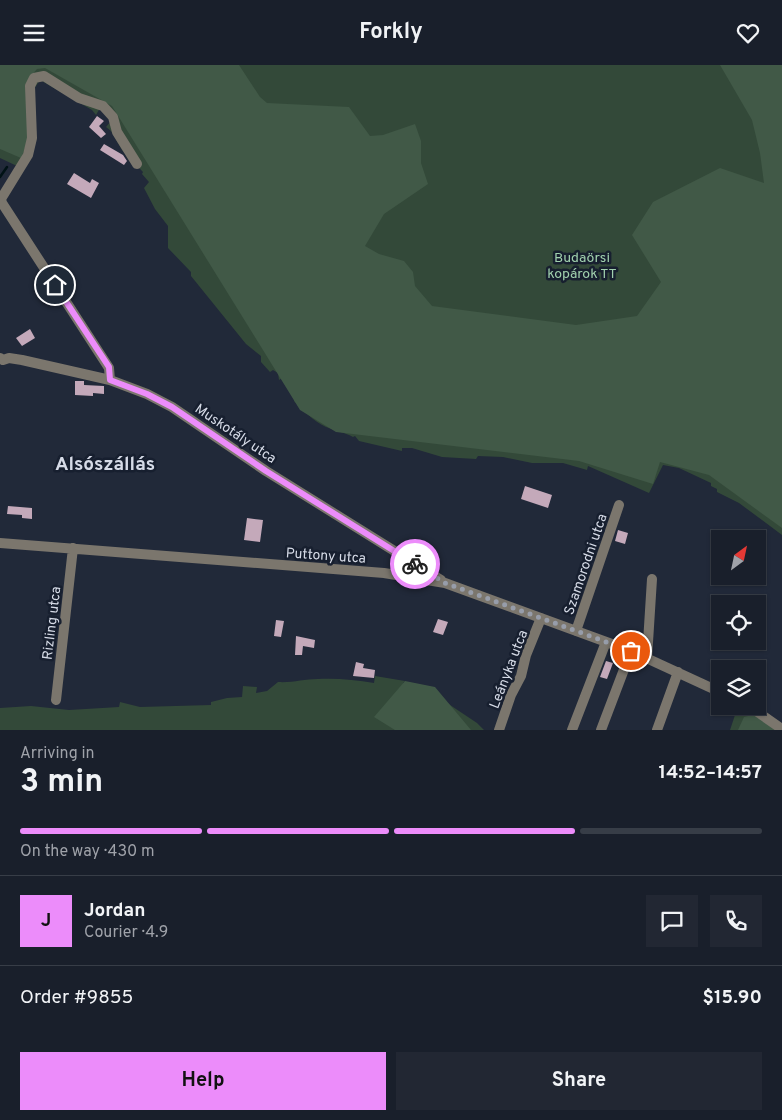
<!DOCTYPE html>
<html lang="en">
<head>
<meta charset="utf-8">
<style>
	body { margin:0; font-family:Overpass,sans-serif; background:#222733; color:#f1f3f6; height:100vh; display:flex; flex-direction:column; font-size:19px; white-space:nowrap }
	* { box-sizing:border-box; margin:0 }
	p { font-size:16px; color:#9fa2a9 }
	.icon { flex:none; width:28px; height:28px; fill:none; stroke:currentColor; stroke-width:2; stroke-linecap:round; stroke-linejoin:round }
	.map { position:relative; height:665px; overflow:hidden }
	.sheet { display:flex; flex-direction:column; background:#191f2b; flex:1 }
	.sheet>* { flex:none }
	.needle { width:32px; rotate:33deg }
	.fabs { position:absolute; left:711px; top:465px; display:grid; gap:10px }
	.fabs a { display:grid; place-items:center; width:55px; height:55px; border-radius:0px; background:#191f2b; box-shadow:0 1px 4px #0004,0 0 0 1px #373d47; font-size:25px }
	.pin { position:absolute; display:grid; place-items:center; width:42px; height:42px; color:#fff; margin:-21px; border:2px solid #fff; border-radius:50%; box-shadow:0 1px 5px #0007 }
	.courier { position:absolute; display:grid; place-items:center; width:50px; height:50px; margin:-25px; border:4px solid #ec8cfa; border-radius:50%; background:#fff; color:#222; box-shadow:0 1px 6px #0007 }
	.overview em { font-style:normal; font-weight:700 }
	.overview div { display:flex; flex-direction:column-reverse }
	.overview { display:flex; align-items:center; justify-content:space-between; height:85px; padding:0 20px }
	h1 { font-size:32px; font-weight:700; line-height:38px }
	.bar { display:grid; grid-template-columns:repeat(4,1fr); gap:8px 5px; align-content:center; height:60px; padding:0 20px }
	.bar i { height:6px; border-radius:4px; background:#373d47 }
	.bar .current { background:#ec8cfa }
	.bar p { grid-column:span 4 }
	.line { display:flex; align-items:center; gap:12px; padding:0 20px; border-top:1px solid #373d47 }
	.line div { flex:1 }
	.round { display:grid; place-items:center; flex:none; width:52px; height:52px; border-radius:0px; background:#222733 }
	.action { display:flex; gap:10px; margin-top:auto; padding:10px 20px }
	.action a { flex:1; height:58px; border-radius:0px; background:#ec8cfa; color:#111; font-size:20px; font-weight:700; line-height:58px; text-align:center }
	.action a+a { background:#222733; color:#f1f3f6 }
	header { display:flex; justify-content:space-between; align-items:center; height:65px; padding:0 20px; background:#191f2b; font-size:22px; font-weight:700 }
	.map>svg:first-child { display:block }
	.green { fill:#334939 }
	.forest { fill:#415947 }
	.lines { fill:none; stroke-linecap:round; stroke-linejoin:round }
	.stream { stroke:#001215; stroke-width:2.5 }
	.building { fill:#c4a9ba }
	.minor { stroke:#7b766d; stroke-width:10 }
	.done { stroke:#979daa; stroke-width:5; stroke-dasharray:0 9 }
	.route { stroke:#ec8cfa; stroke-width:6 }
	.labels { text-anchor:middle; stroke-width:5; stroke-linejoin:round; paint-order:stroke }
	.park-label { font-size:14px; fill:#a1d1ae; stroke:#171f2f }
	.street-label { font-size:14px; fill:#d6dbe7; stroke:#171f2f }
	.district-label { font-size:19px; font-weight:bold; fill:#d6dbe7; stroke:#171f2f }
</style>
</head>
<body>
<header><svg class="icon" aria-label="menu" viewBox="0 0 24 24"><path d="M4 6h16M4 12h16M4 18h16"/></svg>Forkly<svg class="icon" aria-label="heart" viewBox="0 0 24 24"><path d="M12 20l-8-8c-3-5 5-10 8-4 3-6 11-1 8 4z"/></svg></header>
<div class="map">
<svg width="782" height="665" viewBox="0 0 782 665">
	<rect width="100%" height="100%" fill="#212939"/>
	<!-- green -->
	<path class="green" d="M0 0H782V470L739 438 717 427V424L711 421V418L679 403 663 400 649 428 588 401 587 405 563 398H532L503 392 478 391 476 394 442 392 412 383H402V386L359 376 355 371 353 372C344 367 335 366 326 362 313 356 304 346 294 336V332L282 313 279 315 278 308 273 305 270 307 261 297V291L246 279 191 211V207L168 183V161L155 144 144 123 149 117 142 109 143 107 122 85 111 66 106 62 111 56 100 43 96 50 92 45 40 15 34 24 26 87 17 101 0 93Z
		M375 611 405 616 403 618 444 636 477 658 484 665H0V643L31 641 69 645 119 642 120 637 140 642 211 640V637L227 633 242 632 243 621 257 622 256 628 267 626 278 617C292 618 304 614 318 614 337 613 356 615 374 618Z
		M738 641H742L782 662V665H730Z"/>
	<!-- forest -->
	<path class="forest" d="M0 0H239L260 32 267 38 349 42 370 71 383 70 415 59 421 76V98L428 119 384 149 365 181 379 189 404 196 413 207 415 221 432 241 576 260 637 251 661 217 632 170 653 137 720 103 764 118 760 88 752 55 720 0H782V463L709 410 660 397 653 419 579 396 336 367 300 345 112 41 45 3 37 4 29 13C29 39 33 69 21 93L0 84Z
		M405 616 435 622 471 665H395L374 652Z
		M752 650 760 652 780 665H738L744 652Z"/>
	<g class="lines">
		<!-- stream -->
		<path class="stream" d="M0 112 7 102"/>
	</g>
	<!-- building -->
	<path class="building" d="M97 51 104 56 99 61 106 69 101 73 89 62Z
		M104 79 123 90 127 96 124 100 100 85Z
		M74 108 90 118 92 114 99 118 91 133 67 119Z
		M30 264 35 273 22 281 16 273Z
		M75 316H84V320L104 321V329L93 328V331L75 330Z
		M525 421 552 430 548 443 521 434Z
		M8 441 32 443V454L22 453V450L7 449Z
		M247 453 263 455 260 477 244 475Z
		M618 465 628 468 625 479 615 476Z
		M438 554 448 557 443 570 433 567Z
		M276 555 284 556 281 572 274 571Z
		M296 571 315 575 314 583 303 581 302 590H295Z
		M606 596 613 598 607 614 600 612Z
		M356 597 364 599 363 603 375 605 374 613 353 611Z"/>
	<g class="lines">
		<!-- minor -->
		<path class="minor" d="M0 293 3 295 9 293 22 295 110 315 147 329 172 342 266 406 441 515
			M110 315 109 303 2 138 1 134 28 90 32 73 30 21 34 13 44 11 79 33 103 41 113 52 117 67 137 99
			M0 478 384 508 445 518 631 586 720 627
			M576 566 619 440
			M647 593 652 514
			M56 635 73 483
			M749 641 782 664
			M499 665 511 630 521 611 526 590 541 553
			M572 665 606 577
			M601 665 631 586
			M657 665 678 607"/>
	</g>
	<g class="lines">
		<!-- done -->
		<path class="done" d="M415 499 445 518 631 586"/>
		<!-- route -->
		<path class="route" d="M55 220 109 302 110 315 147 329 172 342 266 406 415 499"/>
	</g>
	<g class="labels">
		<!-- park labels -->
		<g class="park-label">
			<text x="582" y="197">Budaörsi<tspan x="582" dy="16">kopárok TT</tspan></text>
		</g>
		<!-- street labels -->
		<g class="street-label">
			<text transform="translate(236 368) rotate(34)" y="5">Muskotály utca</text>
			<text transform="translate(326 490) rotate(4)" y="5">Puttony utca</text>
			<text transform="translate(585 499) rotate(-71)" y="5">Szamorodni utca</text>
			<text transform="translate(51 558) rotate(-83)" y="5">Rizling utca</text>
			<text transform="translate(508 604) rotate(-69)" y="5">Leányka utca</text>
		</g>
		<!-- district labels -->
		<g class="district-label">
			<text x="105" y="405">Alsószállás</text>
		</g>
	</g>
</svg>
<div class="fabs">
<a><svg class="needle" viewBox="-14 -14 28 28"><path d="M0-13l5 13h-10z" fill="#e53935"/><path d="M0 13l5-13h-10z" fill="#9fa2a9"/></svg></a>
<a><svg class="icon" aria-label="locate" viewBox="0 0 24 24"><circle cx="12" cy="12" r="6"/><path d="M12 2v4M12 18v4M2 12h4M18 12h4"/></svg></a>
<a><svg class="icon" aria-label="layers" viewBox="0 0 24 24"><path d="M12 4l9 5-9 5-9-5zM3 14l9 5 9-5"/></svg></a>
</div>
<div class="pin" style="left:631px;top:586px;background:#ea580c"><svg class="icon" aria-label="bag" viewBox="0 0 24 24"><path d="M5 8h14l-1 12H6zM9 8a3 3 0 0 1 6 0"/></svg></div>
<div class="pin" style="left:55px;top:220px;background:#1f2937"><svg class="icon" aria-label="home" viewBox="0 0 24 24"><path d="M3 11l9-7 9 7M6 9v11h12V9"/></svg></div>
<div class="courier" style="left:415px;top:499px"><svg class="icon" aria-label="bike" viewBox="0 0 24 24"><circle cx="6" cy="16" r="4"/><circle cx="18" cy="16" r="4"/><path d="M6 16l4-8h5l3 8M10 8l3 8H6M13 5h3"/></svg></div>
</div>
<section class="sheet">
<div class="overview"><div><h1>3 min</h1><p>Arriving in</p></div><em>14:52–14:57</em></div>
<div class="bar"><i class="current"></i><i class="current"></i><i class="current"></i><i></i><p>On the way · 430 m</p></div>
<div class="line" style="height:90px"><b class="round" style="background:#ec8cfa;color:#111">J</b><div><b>Jordan</b><p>Courier · 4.9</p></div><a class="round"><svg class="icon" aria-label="chat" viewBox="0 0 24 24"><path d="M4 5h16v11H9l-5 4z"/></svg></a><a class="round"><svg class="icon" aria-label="phone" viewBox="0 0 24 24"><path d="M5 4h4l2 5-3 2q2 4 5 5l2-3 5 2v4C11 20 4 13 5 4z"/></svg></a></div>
<div class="line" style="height:65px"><div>Order #9855</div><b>$15.90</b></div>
<div class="action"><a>Help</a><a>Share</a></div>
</section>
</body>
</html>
